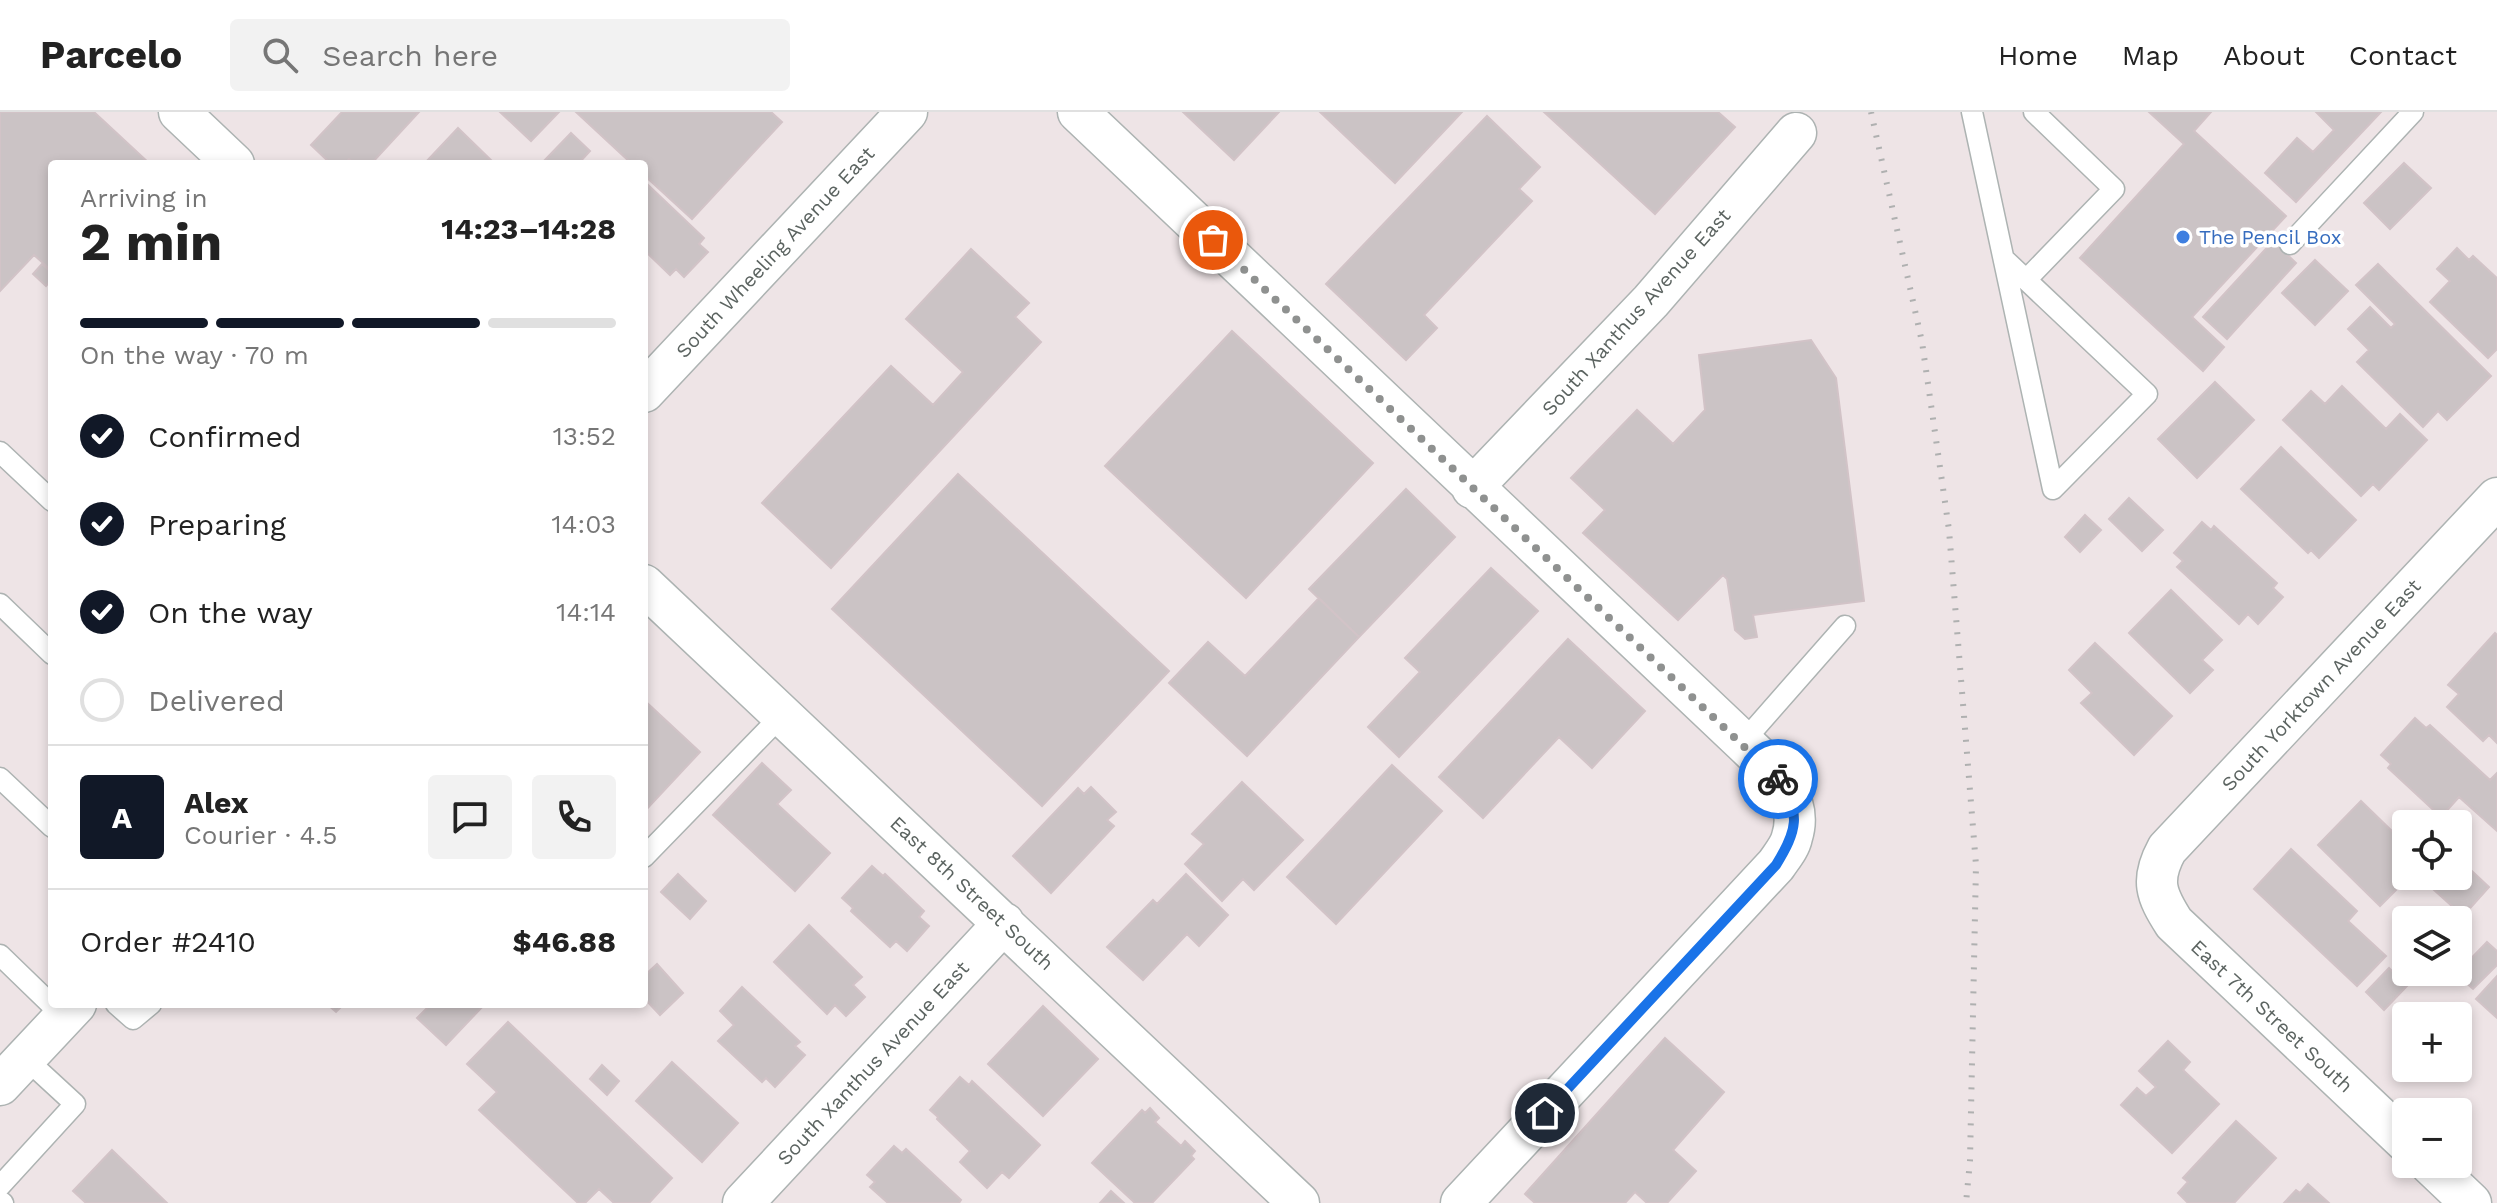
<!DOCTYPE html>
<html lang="en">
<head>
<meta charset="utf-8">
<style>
	body { margin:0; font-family:"Work Sans",sans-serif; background:#f2f2f2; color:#222; height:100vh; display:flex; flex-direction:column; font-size:30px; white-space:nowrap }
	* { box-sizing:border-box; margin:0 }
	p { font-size:26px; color:#767676 }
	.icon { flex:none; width:44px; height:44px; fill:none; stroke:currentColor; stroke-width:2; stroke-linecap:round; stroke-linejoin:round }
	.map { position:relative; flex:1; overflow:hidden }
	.side { position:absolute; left:48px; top:48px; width:600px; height:848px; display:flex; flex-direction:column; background:#fff; border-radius:8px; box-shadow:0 4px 12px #0003 }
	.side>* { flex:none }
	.controls { position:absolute; left:2392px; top:698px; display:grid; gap:16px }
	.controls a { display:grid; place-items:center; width:80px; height:80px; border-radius:8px; background:#fff; box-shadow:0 4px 12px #0003; font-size:40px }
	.pin { position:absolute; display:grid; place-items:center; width:68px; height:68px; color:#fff; margin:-34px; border:4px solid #fff; border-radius:50%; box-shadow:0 2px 8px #0007 }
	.courier { position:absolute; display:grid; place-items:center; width:80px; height:80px; margin:-40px; border:6px solid #1a73e8; border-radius:50%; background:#fff; color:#222; box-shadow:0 2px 10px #0007 }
	.headline em { font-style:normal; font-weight:700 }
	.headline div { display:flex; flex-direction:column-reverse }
	.headline { display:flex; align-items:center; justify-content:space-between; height:136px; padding:0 32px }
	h1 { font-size:52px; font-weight:700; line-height:60px }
	.bar { display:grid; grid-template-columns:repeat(4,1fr); gap:12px 8px; align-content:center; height:96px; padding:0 32px }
	.bar i { height:10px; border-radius:6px; background:#e0e0e0 }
	.bar .active { background:#111827 }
	.bar p { grid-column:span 4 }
	.line { display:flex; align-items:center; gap:20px; padding:0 32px; border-top:2px solid #e0e0e0 }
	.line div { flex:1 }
	.round { display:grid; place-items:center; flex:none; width:84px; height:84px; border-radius:8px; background:#f2f2f2 }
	ol { padding:0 32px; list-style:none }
	li { display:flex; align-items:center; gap:24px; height:88px }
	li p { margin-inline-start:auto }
	li .icon { padding:8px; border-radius:50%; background:#111827; color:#fff; stroke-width:4 }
	li:last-child { color:#767676 }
	li i { width:44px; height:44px; border:4px solid #e0e0e0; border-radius:50% }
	header { display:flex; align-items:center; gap:48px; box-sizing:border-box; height:112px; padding:0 40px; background:#fff; border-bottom:2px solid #e0e0e0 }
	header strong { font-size:38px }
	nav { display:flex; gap:44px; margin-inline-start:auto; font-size:28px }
	.search { width:560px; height:72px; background:#f2f2f2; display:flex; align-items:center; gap:20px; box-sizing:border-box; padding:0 28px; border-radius:8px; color:#767676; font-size:30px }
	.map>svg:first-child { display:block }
	.building { fill:#cbc3c5; stroke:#d2c3c7; stroke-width:2 }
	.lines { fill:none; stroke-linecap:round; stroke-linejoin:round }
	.service-casing { stroke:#adb3b2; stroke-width:23 }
	.minor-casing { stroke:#adb3b2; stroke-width:43 }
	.service { stroke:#fff; stroke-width:20 }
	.minor { stroke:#fff; stroke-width:40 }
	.rail { stroke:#afb0b0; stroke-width:6; stroke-dasharray:2 10; stroke-linecap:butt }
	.done { stroke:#8f9190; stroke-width:8; stroke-dasharray:0 14.4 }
	.route { stroke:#1a73e8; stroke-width:10 }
	.shop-dot { fill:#3f7fe0; stroke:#fff; stroke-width:3 }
	.labels { text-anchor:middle; stroke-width:7; stroke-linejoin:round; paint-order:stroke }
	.shop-label { font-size:20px; fill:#366cbe; stroke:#fff; text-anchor:start }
	.street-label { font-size:20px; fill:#5c6461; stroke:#fff }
</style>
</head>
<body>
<header>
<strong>Parcelo</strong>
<div class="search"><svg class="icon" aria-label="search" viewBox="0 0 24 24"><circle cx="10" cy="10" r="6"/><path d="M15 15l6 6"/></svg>Search here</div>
<nav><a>Home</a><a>Map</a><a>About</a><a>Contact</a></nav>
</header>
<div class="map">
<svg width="2497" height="1091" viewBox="0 0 2497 1091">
	<rect width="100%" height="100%" fill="#eee4e6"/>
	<!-- building -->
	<path class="building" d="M0 0H94L150 52H52V159L34 143 0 179Z
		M342 0H419L371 52H355L349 47 344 52H331L311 33Z
		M500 0H559L531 29Z
		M576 0H771L782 10 692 107 644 63V52H632Z
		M1183 0H1279L1234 48Z
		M1320 0H1462L1395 71Z
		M1544 0H1718L1735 15 1655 102Z
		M2149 0H2211L2194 19 2286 104 2192 205 2224 235 2203 259 2080 146 2184 32Z
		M2316 0H2381L2296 90 2265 61 2297 26 2313 40 2334 18Z
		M1487 4 1540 55 1519 77 1532 89 1424 203 1437 216 1406 248 1326 172Z
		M458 16 495 52H424Z
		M571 21 590 39 578 52H548L544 49Z
		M2404 51 2431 76 2390 117 2364 91Z
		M646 71 704 126 699 132 708 140 684 165 676 157 670 163 644 138V74Z
		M2273 129 2296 151 2227 227 2203 205Z
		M2457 136 2469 148 2473 144 2497 166V237L2488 246 2430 190 2450 169 2437 157Z
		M971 137 1029 191 1015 205 1041 230 831 456 762 391 891 254 933 293 963 260 906 207Z
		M2315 148 2348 179 2315 213 2282 181Z
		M42 152 52 161V167L46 174 33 162Z
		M2378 152 2491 264 2447 308 2438 299 2423 315 2357 250 2369 238 2348 217 2370 195 2391 216 2395 212 2356 173Z
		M1232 219 1373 351 1246 486 1105 354Z
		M1811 228 1836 266 1864 489 1753 503 1757 525 1745 527 1735 518 1727 467 1723 463 1678 508 1583 421 1605 398 1571 366 1637 298 1673 332 1705 298 1699 243Z
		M2215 270 2254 308 2197 366 2158 327Z
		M2342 274 2386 317 2400 302 2427 328 2379 378 2373 372 2361 384 2283 308 2311 279 2325 292Z
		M2281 335 2356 408 2319 446 2311 438 2308 441 2241 377Z
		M958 362 1169 559 1042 694 832 497Z
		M1406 377 1455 425 1359 525 1309 477Z
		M2129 386 2163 418 2142 439 2109 407Z
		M2085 403 2101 418 2080 440 2065 425Z
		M2202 410 2211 418 2214 414 2277 471 2273 476 2283 485 2258 512 2248 502 2239 512 2177 455 2183 449 2174 441Z
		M1491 456 1538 499 1399 645 1368 615 1420 560 1405 546Z
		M2171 478 2222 528 2202 548 2213 558 2190 581 2129 521Z
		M1319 486 1359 525 1247 644 1169 571 1208 530 1245 564Z
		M2495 521 2497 523V631L2489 623 2483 629 2447 595 2459 582 2448 573Z
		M1568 527 1645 599 1592 656 1559 625 1483 706 1439 665Z
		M2095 531 2172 604 2134 643 2081 591 2092 581 2069 558Z
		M644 588 700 640 644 700Z
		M2415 606 2426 616 2430 613 2490 668 2497 661V719L2459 685 2441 705 2388 656 2391 652 2381 643Z
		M762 651 791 678 777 692 830 741 795 779 713 703Z
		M1392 653 1442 699 1336 812 1287 765Z
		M1242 670 1303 728 1254 778 1243 767 1222 789 1185 752 1204 732 1192 722Z
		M1091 675 1116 700 1107 708 1114 714 1051 781 1013 744 1078 676 1084 682Z
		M2361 689 2394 721 2398 717 2406 724V764H2410L2380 794 2318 733Z
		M2291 737 2357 799 2348 809 2386 844 2357 874 2254 777Z
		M2458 746 2489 775 2463 804 2424 769 2429 764H2458Z
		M872 754 883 764 885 762 924 799 919 805 929 814 907 839 896 829 890 835 851 799 853 796 842 786Z
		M678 762 706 789 690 807 661 780Z
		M1186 762 1228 803 1199 834 1187 822 1143 868 1107 835 1153 788 1157 792Z
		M809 813 862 865 853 873 865 885 846 904 835 893 827 902 774 850Z
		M2487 830 2497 839V853L2473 877 2456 862Z
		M657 852 683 881 660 903 644 886V864Z
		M2389 856 2407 874 2384 898 2366 880Z
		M2497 864V906L2476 887Z
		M742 875 800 930 795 934 805 943 775 975 766 966 762 970 718 929 734 913 720 899Z
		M327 892H344L336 900Z
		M431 892H485L446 933 417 906Z
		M1043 894 1098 947 1043 1004 988 952Z
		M508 910 672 1066 649 1091H614L599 1077 585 1091H578L479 998 497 980 467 952Z
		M1665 926 1724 980 1673 1038 1696 1059 1667 1091H1647L1635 1080 1625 1091H1535L1525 1082Z
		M2168 929 2190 950 2183 958 2219 992 2172 1041 2121 993 2137 976 2146 984 2156 975 2139 959Z
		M672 950 738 1011 702 1050 636 989Z
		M602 953 619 969 607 983 590 967Z
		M960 965 969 973 972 969 1040 1033 1009 1066 1002 1060 987 1076 960 1050 970 1039 937 1007 938 1005 930 998Z
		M1150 996 1159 1006 1155 1010 1181 1034 1185 1029 1195 1039 1191 1044 1194 1047 1152 1091H1135L1092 1051 1142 998 1145 1001Z
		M2236 1009 2276 1046 2234 1091H2188L2178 1081 2188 1070 2183 1066Z
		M894 1034 902 1041 906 1037 961 1088 959 1091H888L870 1075 875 1070 867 1063Z
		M112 1038 167 1091H86L73 1079Z
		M2308 1072 2329 1091H2284L2296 1078 2300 1081Z
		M1111 1079 1124 1091H1100Z"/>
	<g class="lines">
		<!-- service casing -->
		<g class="service-casing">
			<path id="service" d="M1972 0 2053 377
				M2290 132 2413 0
				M2004 147 2147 282 2053 377
				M2026 168 2114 77 2034 0
				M0 340 52 389
				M0 492 52 542
				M1743 630 1845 514
				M0 666 52 715
				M644 745 782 603
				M0 843 64 905
				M116 892 133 907 151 892
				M0 1074 75 992 25 946
				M0 1089 3 1091"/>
		</g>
		<!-- minor casing -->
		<g class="minor-casing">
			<path id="minor" d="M179 0 234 52
				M1078 0 1743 630C1769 655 1805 684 1792 725 1790 735 1782 744 1776 753L1461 1091
				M644 280 907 0
				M1472 376 1651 189 1796 21
				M644 473 1299 1091
				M0 973 76 892
				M2406 1030 2174 811C2156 783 2150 768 2167 737L2497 386
				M2430 1052 2471 1091
				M743 1091 1004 811"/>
		</g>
		<!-- service -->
		<use href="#service" class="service"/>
		<!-- minor -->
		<use href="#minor" class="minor"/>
		<!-- rail -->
		<path class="rail" d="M1871 0 1922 230 1949 418 1976 753 1970 1049 1966 1091"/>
	</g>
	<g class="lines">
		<!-- done -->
		<path class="done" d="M1213 128 1778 667"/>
		<!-- route -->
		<path class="route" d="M1545 1001 1776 753C1797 719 1802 701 1778 667"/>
	</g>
	<!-- markers -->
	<circle class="shop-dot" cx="2183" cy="125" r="8"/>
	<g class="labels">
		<!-- shop labels -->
		<g class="shop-label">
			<text x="2199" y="132">The Pencil Box</text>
		</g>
		<!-- street labels -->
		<g class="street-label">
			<text transform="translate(775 140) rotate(-47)" y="7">South Wheeling Avenue East</text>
			<text transform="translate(1636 200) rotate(-48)" y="7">South Xanthus Avenue East</text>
			<text transform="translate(2321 573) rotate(-47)" y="7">South Yorktown Avenue East</text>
			<text transform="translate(972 781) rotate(43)" y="7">East 8th Street South</text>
			<text transform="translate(2272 904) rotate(43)" y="7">East 7th Street South</text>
			<text transform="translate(873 951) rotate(-47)" y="7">South Xanthus Avenue East</text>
		</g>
	</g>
</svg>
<div class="controls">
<a><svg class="icon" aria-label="locate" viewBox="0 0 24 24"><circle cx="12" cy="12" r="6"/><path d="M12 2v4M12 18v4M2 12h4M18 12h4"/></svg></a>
<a><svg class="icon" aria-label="layers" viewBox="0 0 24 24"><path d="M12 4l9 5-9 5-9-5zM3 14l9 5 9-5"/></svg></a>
<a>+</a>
<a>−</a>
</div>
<div class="pin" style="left:1213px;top:128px;background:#ea580c"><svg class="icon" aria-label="bag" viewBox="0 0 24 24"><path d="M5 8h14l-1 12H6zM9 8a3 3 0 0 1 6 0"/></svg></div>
<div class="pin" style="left:1545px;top:1001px;background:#1f2937"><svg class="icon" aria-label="home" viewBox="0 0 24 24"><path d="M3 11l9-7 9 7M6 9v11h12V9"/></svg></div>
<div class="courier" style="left:1778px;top:667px"><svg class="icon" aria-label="bike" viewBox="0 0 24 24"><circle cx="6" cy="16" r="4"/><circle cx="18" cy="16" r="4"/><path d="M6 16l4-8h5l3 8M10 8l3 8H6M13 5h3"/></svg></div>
<section class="side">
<div class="headline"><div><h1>2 min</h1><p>Arriving in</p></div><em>14:23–14:28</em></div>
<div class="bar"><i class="active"></i><i class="active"></i><i class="active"></i><i></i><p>On the way · 70 m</p></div>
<ol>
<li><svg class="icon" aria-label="check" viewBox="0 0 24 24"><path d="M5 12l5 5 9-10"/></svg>Confirmed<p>13:52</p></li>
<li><svg class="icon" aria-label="check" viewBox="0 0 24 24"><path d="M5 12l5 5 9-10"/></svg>Preparing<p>14:03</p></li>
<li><svg class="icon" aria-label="check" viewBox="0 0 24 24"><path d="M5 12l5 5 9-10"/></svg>On the way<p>14:14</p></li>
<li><i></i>Delivered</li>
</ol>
<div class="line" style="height:144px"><b class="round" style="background:#111827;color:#fff">A</b><div><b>Alex</b><p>Courier · 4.5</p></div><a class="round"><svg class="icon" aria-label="chat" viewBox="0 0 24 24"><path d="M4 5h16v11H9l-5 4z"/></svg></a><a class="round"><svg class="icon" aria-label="phone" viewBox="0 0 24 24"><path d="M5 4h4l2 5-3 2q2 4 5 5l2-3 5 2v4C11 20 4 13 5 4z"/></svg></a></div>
<div class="line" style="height:104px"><div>Order #2410</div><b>$46.88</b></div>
</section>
</div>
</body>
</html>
